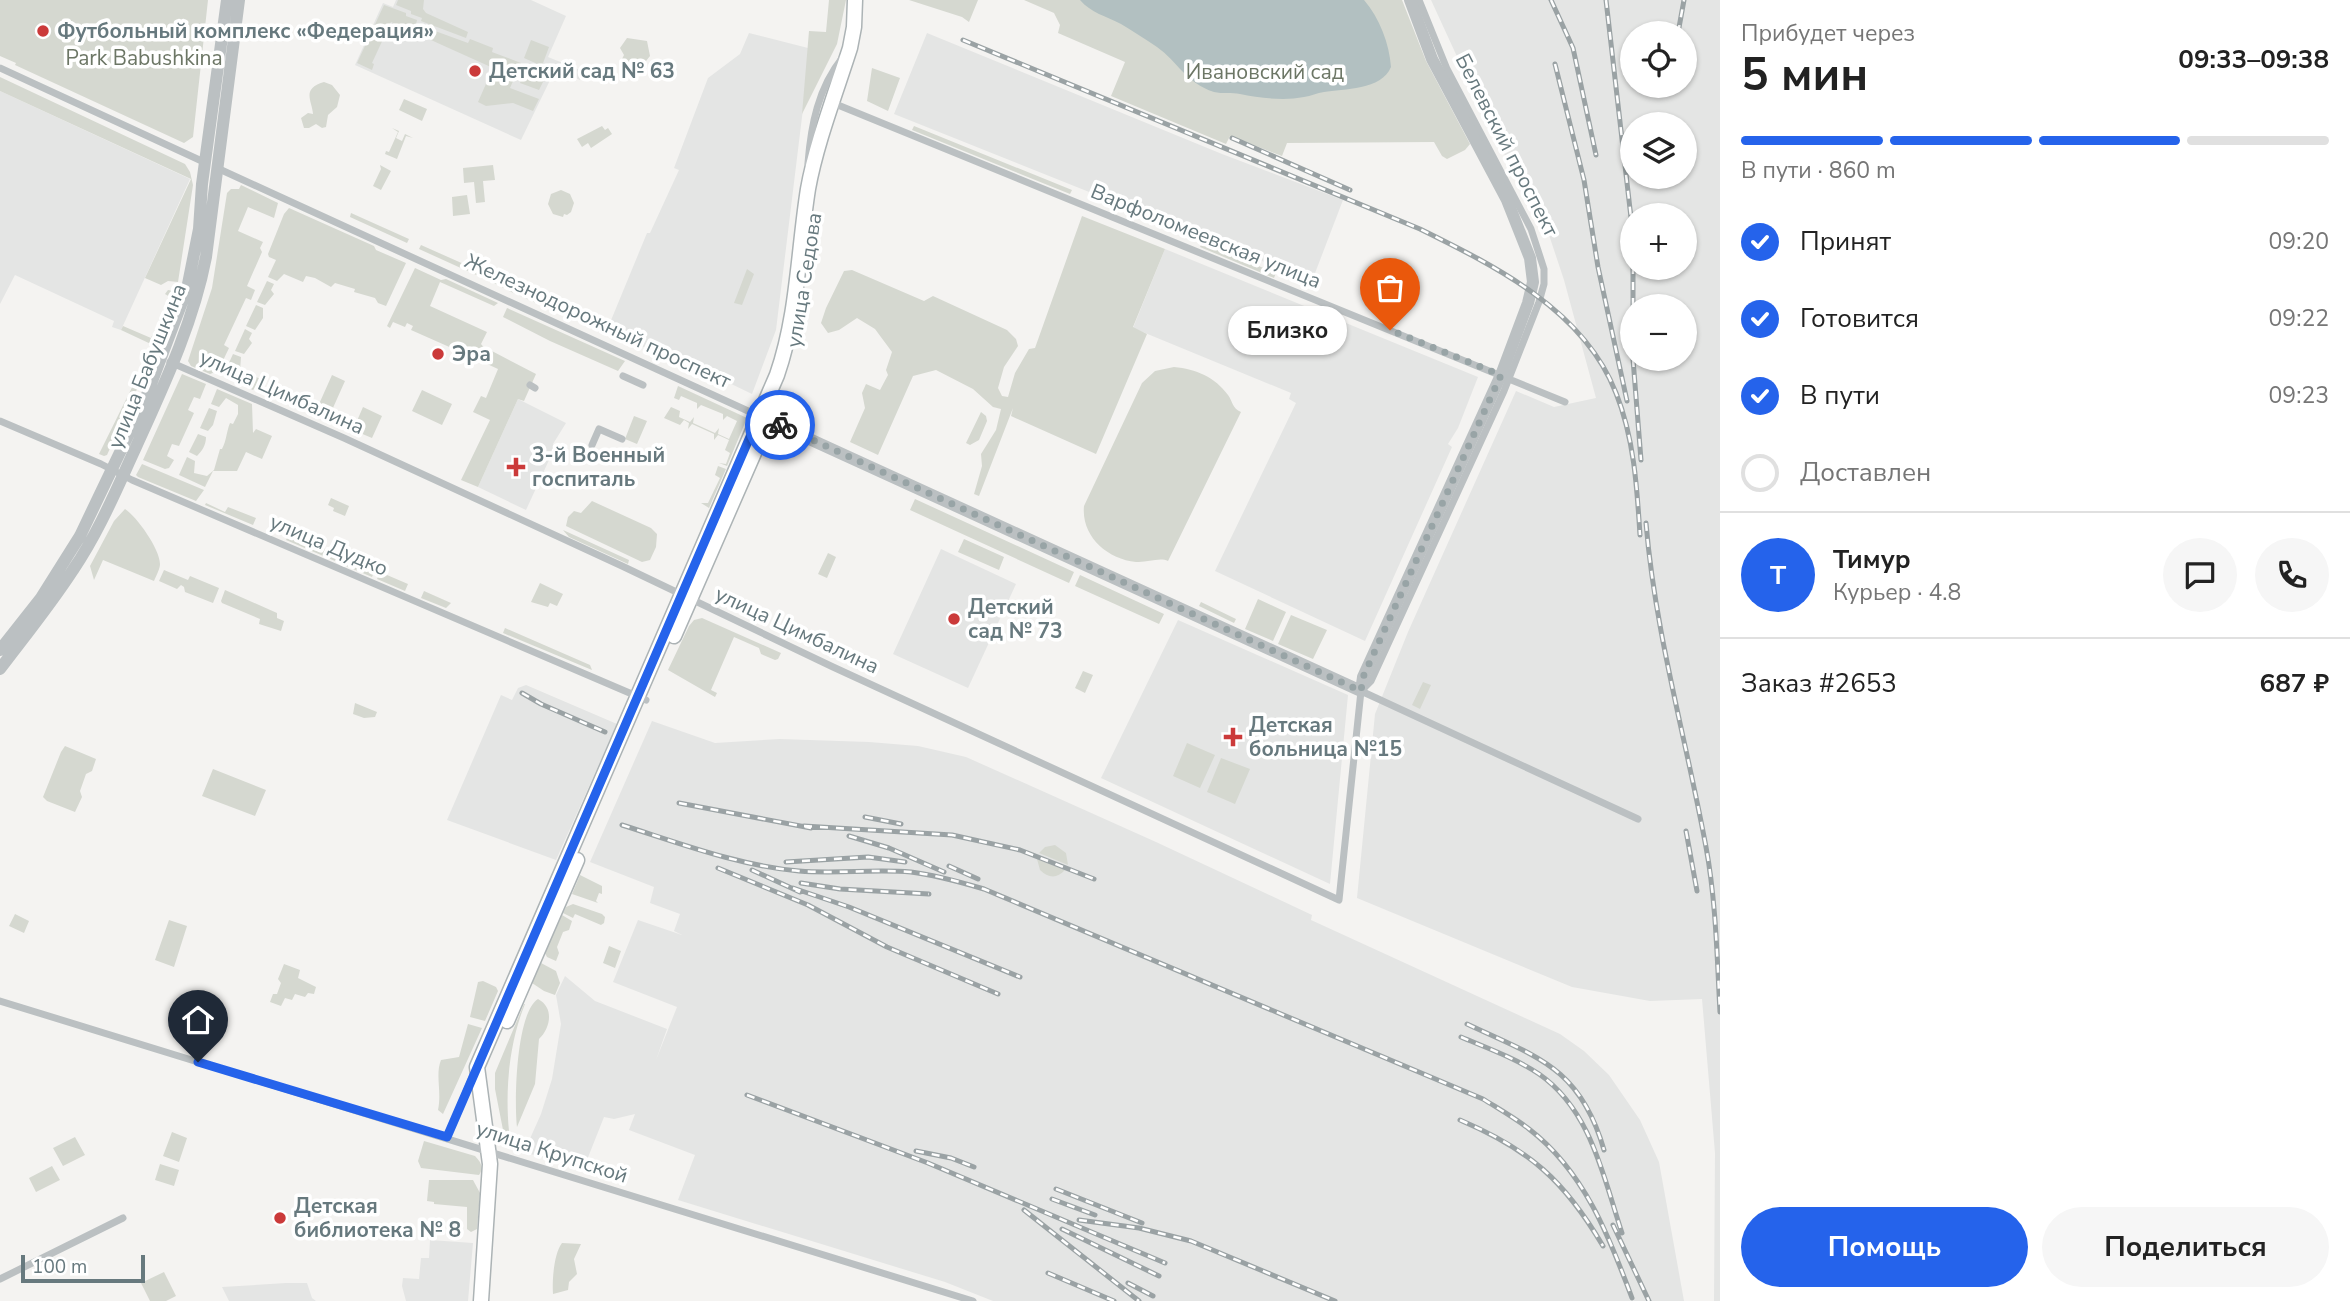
<!DOCTYPE html>
<html lang="ru">
<head>
<meta charset="utf-8">
<style>
	body { margin:0; font-family:"Nunito Sans",sans-serif; background:#f6f6f6; color:#222; height:100vh; display:flex; flex-direction:column; font-size:26px; white-space:nowrap }
	* { box-sizing:border-box; margin:0 }
	p { font-size:23px; color:#767676 }
	.icon { flex:none; width:38px; height:38px; fill:none; stroke:currentColor; stroke-width:2; stroke-linecap:round; stroke-linejoin:round }
	.map { position:relative; flex:1; overflow:hidden }
	.sheet { display:flex; flex-direction:column; background:#fff; width:630px }
	.sheet>* { flex:none }
	.controls { position:absolute; left:1620px; top:21px; display:grid; gap:14px }
	.controls a { display:grid; place-items:center; width:77px; height:77px; border-radius:50%; background:#fff; box-shadow:0 2px 5px #0004; font-size:35px }
	.scale { position:absolute; left:21px; bottom:18px; width:124px; box-sizing:border-box; padding-left:7px; border:4px solid #67797e; border-top:0; font-size:19px; line-height:24px; white-space:nowrap; color:#67797e; -webkit-text-stroke:5px #fff; paint-order:stroke }
	.pin { position:absolute; display:grid; place-items:center; width:60px; height:60px; color:#fff; margin:-72px -30px; border-radius:50% 50% 50% 0; rotate:-45deg; box-shadow:0 0 7px #0007 }
	.pin .icon { rotate:45deg }
	.courier { position:absolute; display:grid; place-items:center; width:70px; height:70px; margin:-35px; border:5px solid #2563eb; border-radius:50%; background:#fff; color:#222; box-shadow:0 2px 9px #0007 }
	.bubble { position:absolute; height:49px; border-radius:24px; background:#fff; box-shadow:0 2px 5px #0004; font-size:23px; font-weight:700; line-height:49px; text-align:center }
	.head em { font-style:normal; font-weight:700 }
	.head div { display:flex; flex-direction:column-reverse }
	.head { display:flex; align-items:center; justify-content:space-between; height:119px; padding:0 21px }
	h1 { font-size:46px; font-weight:700; line-height:52px }
	.bar { display:grid; grid-template-columns:repeat(4,1fr); gap:10px 7px; align-content:center; height:84px; padding:0 21px }
	.bar i { height:9px; border-radius:5px; background:#e0e0e0 }
	.bar .on { background:#2563eb }
	.bar p { grid-column:span 4 }
	.line { display:flex; align-items:center; gap:18px; padding:0 21px; border-top:2px solid #e0e0e0 }
	.line div { flex:1 }
	.round { display:grid; place-items:center; flex:none; width:74px; height:74px; border-radius:37px; background:#f6f6f6 }
	ol { padding:0 21px; list-style:none }
	li { display:flex; align-items:center; gap:21px; height:77px }
	li p { margin-inline-start:auto }
	li .icon { padding:7px; border-radius:50%; background:#2563eb; color:#fff; stroke-width:4 }
	li:last-child { color:#767676 }
	li i { width:38px; height:38px; border:4px solid #e0e0e0; border-radius:50% }
	.action { display:flex; gap:14px; margin-top:auto; padding:14px 21px }
	.action a { flex:1; height:80px; border-radius:42px; background:#2563eb; color:#fff; font-size:28px; font-weight:700; line-height:80px; text-align:center }
	.action a+a { background:#f6f6f6; color:#222 }
	main { display:flex; flex:1; min-height:0 }
	.map>svg:first-child { display:block }
	.built { fill:#e4e5e4; fill-rule:evenodd }
	.green { fill:#d5d8d0 }
	.water { fill:#b2c0c1 }
	.lines { fill:none; stroke-linecap:round; stroke-linejoin:round }
	.secondary-casing { stroke:#acb3b5; stroke-width:17 }
	.minor { stroke:#bbc0c2; stroke-width:7 }
	.tertiary { stroke:#bbc0c2; stroke-width:12 }
	.secondary { stroke:#fff; stroke-width:14 }
	.rail-casing { stroke:#9aa2a4; stroke-width:5 }
	.rail { stroke:#fff; stroke-width:2.5; stroke-dasharray:8; stroke-linecap:butt }
	.done { stroke:#98a4a6; stroke-width:7; stroke-dasharray:0 12.6 }
	.route { stroke:#2563eb; stroke-width:9 }
	.poi-dot { fill:#cb3a3a; stroke:#fff; stroke-width:2.5 }
	.labels { text-anchor:middle; stroke-width:7; stroke-linejoin:round; paint-order:stroke }
	.poi-label { font-size:21px; font-weight:bold; fill:#67797e; stroke:#fff; text-anchor:start }
	.park-label { font-size:21px; fill:#6c7665; stroke:#fff }
	.street-label { font-size:21px; fill:#67797e; stroke:#fff }
</style>
</head>
<body>
<main>
<div class="map">
<svg width="1720" height="1301" viewBox="0 0 1720 1301">
	<rect width="100%" height="100%" fill="#f4f3f1"/>
	<!-- built -->
	<path class="built" d="M396 0H531L566 16 548 57 580 70 583 73 580 80 563 72 552 76 521 140 355 65 383 3 393 7Z
		M1431 0H1720V1301H1714L1715 1153 1702 999 1650 1001 1572 987 1357 898 1375 714 1408 632 1516 391 1554 407 1596 398 1564 280 1547 229 1540 220 1489 126ZM1633 33H1685V86H1633ZM1633 124H1685V177H1633ZM1633 215H1685V268H1633ZM1633 306H1685V359H1633Z
		M749 33 808 48 807 76 776 330 752 394 688 363 686 367 607 330 647 233H650L679 170 674 168 708 78 740 54Z
		M927 33 1222 154 1343 200 1312 281 894 114Z
		M0 91 190 179 121 330 112 327 114 321 15 275 0 304Z
		M1165 249 1478 377 1458 428 1448 444 1452 447 1365 641 1215 571 1296 403 1289 399 1291 393 1133 328Z
		M518 399 566 423 553 444 555 447 526 510 478 487Z
		M941 549 1016 584 968 688 893 654Z
		M1178 620 1348 695 1330 884 1101 778Z
		M526 685 617 724 556 860 447 820 501 695 512 700 518 688Z
		M652 721 715 743 780 739 869 742 918 746 966 757 1156 842 1312 915 1311 920 1560 1034 1584 1051 1609 1075 1640 1120 1659 1162 1684 1301H993L945 1282 678 1200 695 1155 629 1130 635 1114 614 1119 604 1117 583 1170 524 1152 541 1114 552 1079 561 1024 556 995 565 976 595 1001 667 1029 656 1060 677 1007 613 982 638 920 682 935 674 931 680 914 650 903 654 887 590 862Z
		M430 1240 473 1243 468 1301H406L402 1286 403 1278 419 1279 421 1258H429Z
		M286 1283H307L312 1298 316 1301H229L222 1287Z"/>
	<!-- green -->
	<path class="green" d="M0 0H208L193 137 184 143 15 65 16 63 0 56Z
		M398 0H424L423 9 426 13 468 32 466 38 421 21 422 18 411 14V11L396 5Z
		M829 0H846L837 44 802 114 809 31 826 32Z
		M909 0H978L969 22 962 17Z
		M1024 0H1402L1426 61 1470 144 1465 150 1447 159 1442 156 1434 142 1287 143 1282 156 1230 136 1226 144 1111 96 1125 62 1058 33 1060 25 1054 13Z
		M384 5 406 13V16L417 20 416 24 468 43 470 39 493 48 492 52 521 63 510 88 539 99 533 111 513 103 486 106 478 102 493 68 391 22 372 63 374 64 372 70 357 63Z
		M627 38 647 41 650 56 642 66 632 72 625 70 622 59 624 55 620 48Z
		M531 40 549 47 542 66 524 58Z
		M526 68 546 76 539 90 520 83Z
		M872 68 900 78 888 111 867 101Z
		M0 77 185 164 190 172 193 185 178 282 168 281 161 285 145 278 191 179 0 91Z
		M324 82 332 85 340 95 337 107 328 115 326 127 322 128 316 124 309 128H304L301 118 308 113 313 114C312 100 301 89 324 82Z
		M404 99 427 109 422 121 399 110Z
		M602 126 605 130 608 128 612 134 591 148 588 143 582 147 577 139Z
		M914 126 1072 190 1070 194 912 130Z
		M392 128 399 131 396 138 402 141 405 134 413 138 406 136 397 159 385 154 386 151 389 152 398 132Z
		M380 165 391 171 381 190 373 186 381 169Z
		M493 165 495 180 483 181 485 202 476 203 474 182 464 183 463 168Z
		M241 185 278 203 274 218 248 207 238 231 263 242 260 248 262 252 247 286 255 290 251 300 246 298 224 345 229 348 218 371 210 374 191 366 188 361 212 288 227 193 231 189H239Z
		M561 190 570 194 574 203 571 212 567 215 564 214 563 217 553 214 548 204 551 194Z
		M467 195 470 214 453 216 452 197Z
		M289 208 374 246 376 250 406 263 386 306 378 303 375 298 354 292 355 289 335 283 331 287 315 278 306 276 303 282 284 274 277 281 268 277 276 260 269 257 268 254 284 214Z
		M351 213 409 239 407 243 350 217Z
		M1082 216 1165 249 1133 327 1147 334 1096 454 1011 416 1013 408 979 496 974 494 982 466 981 454 996 430 1001 409 993 407 973 389 936 370 913 376 878 455 850 442 865 408 862 393 866 384 880 390 888 375 886 370 892 352 875 329 857 318 839 330 828 333 821 323 826 308 844 271 852 270 924 301 933 296 1007 330 1016 339 1018 346 1004 367 998 388 1002 396 1008 397 1015 373 1029 349 1035 348Z
		M1202 243 1276 273 1274 278 1200 247Z
		M421 245 466 265 463 269 419 249Z
		M468 266 506 283 504 288 466 270Z
		M415 268 441 280 446 279 498 303 494 306 440 282 430 306 487 332 481 344 486 350 481 361 411 330 413 326 407 323 405 327 393 322 390 328 387 326Z
		M747 269 754 274 742 305 734 303Z
		M267 281 274 284 271 290 274 294 265 305 257 302Z
		M510 285 547 302 545 307 507 290Z
		M168 290 175 291 153 354 107 455 104 456 99 454 153 345 121 330 123 326 151 338 170 297 165 294Z
		M256 305 263 308V318L255 330 246 326Z
		M507 308 625 361 618 371 550 341 503 317Z
		M245 329 252 333 249 339 252 343 244 354 235 351Z
		M490 350 536 374 524 401 518 399 478 487 461 480 490 420 473 412 481 396 486 398 498 369 485 363Z
		M233 354 241 357 240 371 261 379 253 390 223 376Z
		M1174 367C1196 369 1215 377 1228 395 1233 402 1232 408 1241 412L1168 561C1159 557 1147 563 1136 562 1107 559 1081 536 1084 506L1142 383 1155 371Z
		M182 374 206 384 200 399 194 397 188 410 194 413 179 446 172 444 167 456 174 460 169 468 165 469 143 460Z
		M332 375 345 381 328 419 315 413Z
		M678 386 747 418 727 466 719 463 726 464 730 453 725 450 729 440 718 435 714 440V434L692 424 688 429 689 423 684 420 680 425 664 418 671 407 680 411 679 417 690 422 694 417 693 423 715 433 719 428 718 434 729 439 737 421 727 416 723 420V414L701 405 697 409V403L681 396 679 400 674 398Z
		M217 389 252 404 253 433 256 429 272 436 262 459 246 452 237 471H213L205 487 179 475 187 457 195 461 194 473 207 476 214 470 220 449H222C227 439 226 433 230 423L233 424 238 414V405L226 398 219 407 211 404Z
		M422 390 452 404 442 425 412 411Z
		M363 407 382 416 372 438 353 430Z
		M209 408 217 411 213 425 208 431 200 428Z
		M981 412 986 416 987 421 979 440 970 445 966 443Z
		M634 416 647 421 637 444 625 439Z
		M198 434 206 437C206 445 202 451 197 456L189 452Z
		M142 464 204 490 196 501 138 477 136 475Z
		M718 466 726 469 709 508 701 503H708L720 478 715 475Z
		M331 498 349 506 345 516 333 511 334 508 328 505Z
		M915 499 1074 572 1069 583 910 510Z
		M592 501 651 528 657 534 656 547 650 560 642 562 566 526 568 517 574 511 581 513Z
		M206 503 225 512 228 507 256 518 253 525 205 505Z
		M125 509C137 517 160 549 160 564 160 569 156 576 154 581L103 560 94 580 90 566 114 521Z
		M563 530 629 560 628 564 569 537Z
		M289 533 338 554 335 561 286 540Z
		M964 539 1004 557 999 570 958 552Z
		M828 553 836 557 827 578 818 574Z
		M342 556 375 570 372 577 339 563Z
		M164 570 188 580 190 576 219 588 213 603 185 592 184 587 181 585 177 589 159 581Z
		M380 572 408 584 405 591 377 579Z
		M1080 575 1164 614 1159 624 1075 586Z
		M540 583 563 594 557 606 550 603 548 607 531 602Z
		M225 590 277 613V618L284 621 281 631 259 624 260 619 222 603 221 601Z
		M424 591 451 603 446 608 421 598Z
		M1258 599 1286 612 1273 641 1245 629Z
		M1201 602 1236 619 1234 623 1199 606Z
		M1291 615 1327 630 1313 659 1278 644Z
		M702 618 781 653 778 659 775 660 761 654 759 648 734 637 711 690 717 693 715 697 668 670 689 626 694 620Z
		M505 628 590 665 592 670 503 633Z
		M1083 671 1093 675 1085 693 1075 688Z
		M1423 682 1431 685 1420 709 1412 705Z
		M355 703 377 712 375 717 364 718 353 714Z
		M1187 743 1215 755 1200 788 1173 776Z
		M65 746 96 759 92 771 86 774 80 791 82 797 75 812 47 801 43 797 61 752Z
		M1221 758 1250 769 1235 804 1207 792Z
		M213 769 266 790 255 816 202 796Z
		M1055 845 1066 853 1068 865 1039 853 1045 847Z
		M1037 859 1065 870C1057 879 1048 878 1040 870Z
		M580 875 602 886V894L599 893 596 901 598 903 572 894Z
		M573 904 602 914 605 917 604 923 601 925 575 914 573 918 563 913 566 907Z
		M15 914 29 921 24 933 9 926Z
		M562 915 572 921 569 930 563 932 557 947 559 953 556 961 547 957 545 953Z
		M169 920 187 926 174 967 155 960Z
		M609 946 621 951 615 968 603 963Z
		M541 963 556 971 560 983 555 995 544 991 532 983Z
		M284 964 300 970 298 978 316 987 314 994 308 993 305 997 295 994 292 1000 285 998 281 1006 270 1002 273 994H277L281 983 278 979Z
		M483 981 496 987 498 991 485 1021 470 1017 478 982Z
		M538 999C555 1008 550 1029 539 1039L535 1084 517 1127C514 1101 516 1013 538 999Z
		M524 1004H525C509 1043 505 1090 509 1131L504 1135 495 1089V1073Z
		M468 1024 482 1028 443 1114 438 1110C442 1091 435 1075 441 1060L459 1057Z
		M172 1132 187 1138 179 1162 163 1156Z
		M75 1137 85 1155 63 1166 53 1148Z
		M424 1141 475 1156C481 1162 484 1168 479 1175L421 1168 418 1161Z
		M160 1164 179 1170 174 1186 155 1180Z
		M52 1166 60 1180 36 1192 29 1178Z
		M429 1180H473L480 1193 477 1229 471 1232 467 1229V1207L434 1204V1202L427 1201Z
		M562 1243 581 1244 574 1259 577 1274 569 1282 568 1290 553 1294C552 1280 554 1253 562 1243Z
		M164 1272 176 1296 166 1301H150L141 1283Z"/>
	<!-- water -->
	<path class="water" d="M1080 0H1364C1380 19 1389 43 1391 67 1382 90 1343 89 1324 92 1317 93 1311 96 1304 97 1284 101 1259 98 1240 94 1232 92 1222 94 1214 92 1186 83 1178 62 1157 47 1145 39 1133 31 1121 24 1106 16 1091 13 1080 0Z"/>
	<g class="lines">
		<!-- secondary casing -->
		<g class="secondary-casing">
			<path id="secondary" d="M674 636 754 453
				M507 1021 577 860
				M481 1301 490 1164 477 1067 777 375C798 314 798 252 808 189 816 144 836 92 850 48L854 27 855 0"/>
		</g>
		<!-- minor -->
		<path class="minor" d="M0 68 206 163
			M833 103 1565 402
			M808 163C811 125 818 88 843 57
			M217 168 759 416
			M170 362 344 438 622 566 833 667 1339 900 1361 691 1371 681 1504 391 1539 302 1544 284V269L1531 229 1447 69 1419 0
			M623 376 643 385
			M530 385 535 388
			M0 421 101 464 132 480 646 700
			M592 445 599 429 622 439
			M1361 691 1638 819
			M0 1001 973 1301
			M447 1137 475 1070
			M0 1279 123 1218"/>
		<!-- tertiary -->
		<path class="tertiary" d="M759 416 1361 691 1363 677 1501 375 1528 303 1533 282 1530 258 1507 200 1432 59 1410 0
			M0 650 41 598 80 536 145 400 187 289 199 229 202 184 227 0
			M0 669C25 636 51 604 73 570 99 532 117 488 136 447 164 385 193 324 206 257L239 0"/>
		<!-- secondary -->
		<use href="#secondary" class="secondary"/>
		<!-- rail casing -->
		<g class="rail-casing">
			<path id="rail" d="M1551 0 1573 48 1596 155
				M1606 0 1633 235
				M1678 33 1684 0
				M963 40 1420 229C1495 266 1584 310 1616 393 1634 438 1637 487 1640 535
				M1555 64 1584 180 1598 267 1627 401
				M1232 138 1350 190
				M1633 338V268
				M1633 359 1641 460
				M1646 523C1655 632 1686 739 1706 847 1716 901 1717 957 1720 1012
				M522 693 541 704 605 732
				M679 803 811 828
				M865 817 901 824
				M622 825C679 843 740 866 799 871 836 874 874 869 911 872 936 875 960 882 984 889L1483 1099C1499 1109 1515 1118 1529 1129 1584 1171 1609 1236 1632 1298
				M804 826 952 835 1020 850 1094 879
				M1686 831 1697 891
				M849 836 889 848 944 872
				M786 862 868 857 905 862
				M949 866 978 879
				M718 868 808 905 887 947 998 994
				M752 870 800 892
				M801 883 840 889 929 894
				M793 888 849 907 1020 977
				M1467 1024C1537 1057 1580 1067 1604 1150
				M1461 1037C1487 1048 1515 1058 1539 1074 1591 1110 1603 1176 1622 1233
				M747 1095 928 1163 1165 1263
				M1460 1120C1530 1150 1564 1180 1603 1246
				M916 1151 951 1158 974 1167
				M1056 1189 1142 1223
				M1052 1199 1095 1215
				M1024 1210 1139 1301
				M1079 1220 1139 1228 1191 1241 1335 1301
				M1613 1225 1649 1301
				M1062 1229 1159 1276
				M1048 1273 1114 1301
				M1128 1283 1153 1296"/>
		</g>
		<!-- rail -->
		<use href="#rail" class="rail"/>
	</g>
	<g class="lines">
		<!-- done -->
		<path class="done" d="M780 425 1361 691 1363 677 1501 375 1390 330"/>
		<!-- route -->
		<path class="route" d="M198 1062 447 1137 759 416 780 425"/>
	</g>
	<!-- markers -->
	<g class="poi-dot">
		<circle cx="43" cy="31" r="7"/>
		<circle cx="475" cy="71" r="7"/>
		<circle cx="438" cy="354" r="7"/>
		<path d="M512.5 456.5h7v7h7v7h-7v7h-7v-7h-7v-7h7z"/>
		<circle cx="954" cy="619" r="7"/>
		<path d="M1229.5 726.5h7v7h7v7h-7v7h-7v-7h-7v-7h7z"/>
		<circle cx="280" cy="1218" r="7"/>
	</g>
	<g class="labels">
		<!-- poi labels -->
		<g class="poi-label">
			<text x="57" y="38">Футбольный комплекс «Федерация»</text>
			<text x="489" y="78">Детский сад № 63</text>
			<text x="452" y="361">Эра</text>
			<text x="532" y="462">3-й Военный<tspan x="532" dy="24">госпиталь</tspan></text>
			<text x="968" y="614">Детский<tspan x="968" dy="24">сад № 73</tspan></text>
			<text x="1249" y="732">Детская<tspan x="1249" dy="24">больница №15</tspan></text>
			<text x="294" y="1213">Детская<tspan x="294" dy="24">библиотека № 8</tspan></text>
		</g>
		<!-- park labels -->
		<g class="park-label">
			<text x="144" y="65">Park Babushkina</text>
			<text x="1265" y="79">Ивановский сад</text>
		</g>
		<!-- street labels -->
		<g class="street-label">
			<text transform="translate(1507 145) rotate(63)" y="7">Белевский проспект</text>
			<text transform="translate(1206 236) rotate(22)" y="7">Варфоломеевская улица</text>
			<text transform="translate(804 280) rotate(-81)" y="7">улица Седова</text>
			<text transform="translate(598 321) rotate(25)" y="7">Железнодорожный проспект</text>
			<text transform="translate(147 366) rotate(-68)" y="7">улица Бабушкина</text>
			<text transform="translate(282 392) rotate(24)" y="7">улица Цимбалина</text>
			<text transform="translate(329 545) rotate(23)" y="7">улица Дудко</text>
			<text transform="translate(797 630) rotate(25)" y="7">улица Цимбалина</text>
			<text transform="translate(552 1152) rotate(18)" y="7">улица Крупской</text>
		</g>
	</g>
</svg>
<div class="controls">
<a><svg class="icon" aria-label="locate" viewBox="0 0 24 24"><circle cx="12" cy="12" r="6"/><path d="M12 2v4M12 18v4M2 12h4M18 12h4"/></svg></a>
<a><svg class="icon" aria-label="layers" viewBox="0 0 24 24"><path d="M12 4l9 5-9 5-9-5zM3 14l9 5 9-5"/></svg></a>
<a>+</a>
<a>−</a>
</div>
<div class="scale">100 m</div>
<div class="pin" style="left:1390px;top:330px;background:#ea580c"><svg class="icon" aria-label="bag" viewBox="0 0 24 24"><path d="M5 8h14l-1 12H6zM9 8a3 3 0 0 1 6 0"/></svg></div>
<div class="pin" style="left:198px;top:1062px;background:#1f2937"><svg class="icon" aria-label="home" viewBox="0 0 24 24"><path d="M3 11l9-7 9 7M6 9v11h12V9"/></svg></div>
<div class="courier" style="left:780px;top:425px"><svg class="icon" aria-label="bike" viewBox="0 0 24 24"><circle cx="6" cy="16" r="4"/><circle cx="18" cy="16" r="4"/><path d="M6 16l4-8h5l3 8M10 8l3 8H6M13 5h3"/></svg></div>
<div class="bubble" style="left:1228px;top:306px;width:119px">Близко</div>
</div>
<section class="sheet">
<div class="head"><div><h1>5 мин</h1><p>Прибудет через</p></div><em>09:33–09:38</em></div>
<div class="bar"><i class="on"></i><i class="on"></i><i class="on"></i><i></i><p>В пути · 860 m</p></div>
<ol>
<li><svg class="icon" aria-label="check" viewBox="0 0 24 24"><path d="M5 12l5 5 9-10"/></svg>Принят<p>09:20</p></li>
<li><svg class="icon" aria-label="check" viewBox="0 0 24 24"><path d="M5 12l5 5 9-10"/></svg>Готовится<p>09:22</p></li>
<li><svg class="icon" aria-label="check" viewBox="0 0 24 24"><path d="M5 12l5 5 9-10"/></svg>В пути<p>09:23</p></li>
<li><i></i>Доставлен</li>
</ol>
<div class="line" style="height:126px"><b class="round" style="background:#2563eb;color:#fff">Т</b><div><b>Тимур</b><p>Курьер · 4.8</p></div><a class="round"><svg class="icon" aria-label="chat" viewBox="0 0 24 24"><path d="M4 5h16v11H9l-5 4z"/></svg></a><a class="round"><svg class="icon" aria-label="phone" viewBox="0 0 24 24"><path d="M5 4h4l2 5-3 2q2 4 5 5l2-3 5 2v4C11 20 4 13 5 4z"/></svg></a></div>
<div class="line" style="height:91px"><div>Заказ #2653</div><b>687 ₽</b></div>
<div class="action"><a>Помощь</a><a>Поделиться</a></div>
</section>
</main>
</body>
</html>
